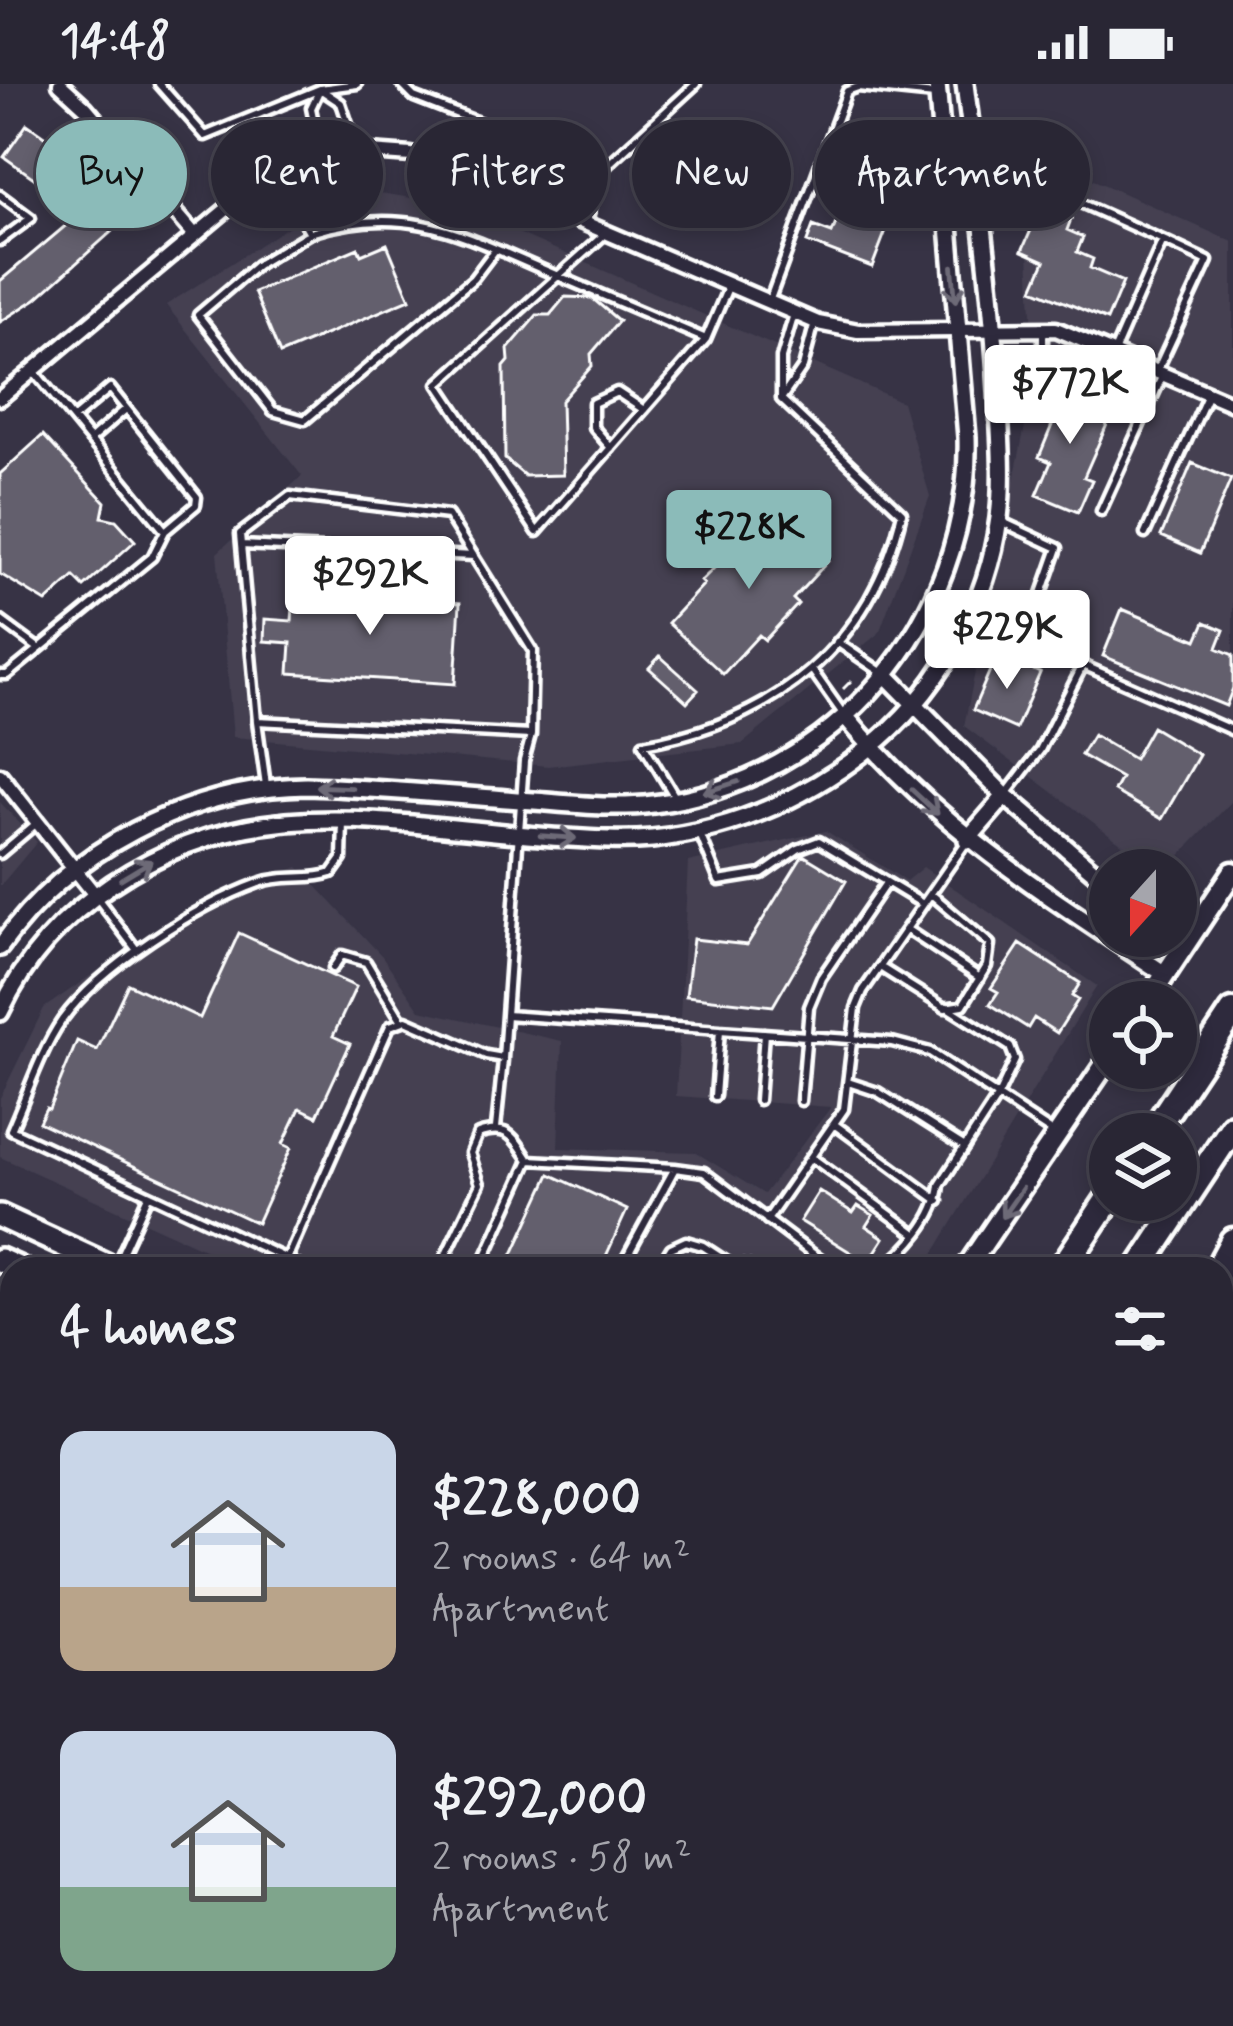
<!DOCTYPE html>
<html lang="en">
<head>
<meta charset="utf-8">
<style>
  :root { --surface:#292634; --page:#312e3c; --text:#f1f3f6; --muted:#a5a5ac; --line:#45434f; --accent:#8bbbb9 }
  body { margin:0; font-family:Mynerve,sans-serif; background:var(--page); color:var(--text); height:100vh; display:flex; flex-direction:column; font-size:45px; white-space:nowrap }
  * { box-sizing:border-box; margin:0 }
  p { font-size:39px; color:var(--muted) }
  .icon { flex:none; width:66px; height:66px; fill:none; stroke:currentColor; stroke-width:2; stroke-linecap:round; stroke-linejoin:round }
  .map { position:relative; flex:1; overflow:hidden }
  .side { position:absolute; left:0px; top:1173px; width:1233px; height:771px; display:flex; flex-direction:column; background:var(--surface); border-radius:36px 36px 0 0; box-shadow:0 6px 18px #0003,0 0 0 3px var(--line) }
  .side>* { flex:none }
  .top-card { position:absolute; left:36px; top:36px; width:1161px; height:108px; display:flex; gap:24px }
  .needle { width:78px; rotate:201deg }
  .buttons { position:absolute; left:1089px; top:765px; display:grid; gap:24px }
  .buttons a { display:grid; place-items:center; width:108px; height:108px; border-radius:50%; background:var(--surface); box-shadow:0 6px 18px #0003,0 0 0 3px var(--line); font-size:60px }
  .price { position:absolute; translate:-50% -102px; padding:0 27px; border-radius:12px; background:#fff; color:#222; font-size:39px; line-height:78px; filter:drop-shadow(0 3px 6px #0008) }
  .price::after { content:''; position:absolute; left:50%; top:72px; width:36px; height:27px; margin-left:-18px; background:inherit; clip-path:polygon(0 0,100% 0,50% 100%) }
  .price.current { background:var(--accent); color:#111 }
  ul { padding:0; list-style:none }
  li { display:flex; align-items:center; gap:36px; height:300px; padding:0 60px }
  li span { display:grid; place-items:center; flex:none; width:336px; height:240px; border-radius:24px; color:#555 }
  li>.icon { margin-inline-start:auto }
  span .icon { width:144px; height:144px; fill:#fffc; stroke-width:1 }
  li b { font-size:51px }
  h2 { display:flex; justify-content:space-between; align-items:center; height:144px; padding:0 60px; font-size:51px }
  .pill { padding:0 42px; border-radius:54px; background:var(--surface); box-shadow:0 6px 18px #0003,0 0 0 3px var(--line); font-size:42px; line-height:108px }
  .pill.current { background:var(--accent); color:#111 }
  .status { display:flex; justify-content:space-between; align-items:center; height:84px; padding:0 60px; background:var(--surface); direction:ltr }
  .status svg { height:33px; fill:currentColor }
  .map>svg:first-child { display:block }
  .built { fill:#444051 }
  .building { fill:#635f6d; stroke:#fff; stroke-width:3 }
  .lines { fill:none; stroke-linecap:round; stroke-linejoin:round }
  .service-casing { stroke:#fff; stroke-width:15 }
  .minor-casing { stroke:#fff; stroke-width:21 }
  .tertiary-casing { stroke:#fff; stroke-width:24 }
  .secondary-casing { stroke:#fff; stroke-width:27 }
  .trunk-casing { stroke:#fff; stroke-width:30 }
  .motorway-casing { stroke:#fff; stroke-width:33 }
  .path { stroke:#fff; stroke-width:3; stroke-dasharray:12 9; stroke-linecap:butt }
  .service { stroke:#2f2a3d; stroke-width:6 }
  .minor { stroke:#2f2a3d; stroke-width:12 }
  .tertiary { stroke:#2f2a3d; stroke-width:15 }
  .secondary { stroke:#2f2a3d; stroke-width:18 }
  .trunk { stroke:#2f2a3d; stroke-width:21 }
  .motorway { stroke:#2f2a3d; stroke-width:24 }
  .oneway { stroke:#6d6a77 }
</style>
</head>
<body>
<div class="status"><b>14:48</b><svg viewBox="0 0 49 12"><path d="M0 12V9h3v3zM5 12V6h3v6zM10 12V3h3v9zM15 12V0h3v12zM26 1h20v11H26zM47 4h2v5h-2z"/></svg></div>
<div class="map">
<svg width="1233" height="1942" viewBox="0 0 1233 1942">
  <rect width="100%" height="100%" fill="#373345"/>
  <filter id="ink" filterUnits="userSpaceOnUse"><feTurbulence type="fractalNoise" baseFrequency=".00833" numOctaves="2"/><feDisplacementMap in="SourceGraphic" scale="24" xChannelSelector="R" yChannelSelector="G"/><feConvolveMatrix kernelMatrix="1 2 1 2 8 2 1 2 1" color-interpolation-filters="sRGB"/></filter>
  <g filter="url(#ink)">
    <!-- built -->
    <path class="built" d="M1024,65l209,93v558l-67,70h-9l-193,-144 71,-349z
      M349,104l106,17 447,197 28,94 -51,137 -137,111 -194,22 -315,-29 -16,-184 85,-77 -136,-171z
      M0,718l37,40 -37,44z
      M826,747l80,50 17,-14 174,119 -173,283h-676l-248,-112v-59l44,-90 141,-98 113,-43 84,89 38,54 142,31 -4,107 137,4 69,42 67,-87 -155,-11 12,-234z
      M0,1206l12,6v157l-12,-6z
      M1233,1251v348l-12,-5v-325z
      M0,1398l12,6v528h413l-7,10h-418z
      M1221,1760l12,5v177h-455l7,-10h436z"/>
    <!-- building -->
    <path class="building" d="M27,40l67,47 -4,6 38,40 -92,82 -36,23v-41l82,-69 -78,-55z
      M854,93l46,17 -28,73 -65,-25 6,-16 19,7z
      M1030,112l43,18 -6,16 16,7 -6,15 16,7 -3,9 33,14 -16,38 -74,-31 12,-28 -23,-10 12,-28 -13,-5z
      M387,160l23,55 -130,55 -26,-62 104,-44 3,7z
      M565,213l27,1 27,23 -28,33 1,12 -31,35 2,74 -38,1 -20,-17 -1,-92 5,-6 -1,-12 29,-34h13z
      M1052,303l60,26 -28,64 8,3 -14,32 -41,-17 14,-33 -12,-5 13,-32 -14,-6z
      M43,351l62,67 -3,15 14,3 19,21 -51,46 -10,-10 -28,25 -46,-28v-100z
      M1192,379l39,16 -31,74 -39,-17z
      M773,426l55,51 -35,38 5,5 -33,36 -6,-5 -36,39 -55,-51 36,-39 -3,-3z
      M294,508l166,11 -5,81 -166,-11 2,-30 -27,-2 1,-22 27,2z
      M1122,525l75,31 8,-18 19,8 -7,18 16,7v33l-7,18 -123,-50z
      M997,570l43,19 -24,56 -43,-19z
      M660,572l38,34 -11,12 -38,-34z
      M1152,643l47,28 -37,64 -48,-28 7,-13 -40,-23 12,-20 41,24z
      M803,771l43,26 -73,125 -87,-10 7,-57 54,6z
      M239,849l117,54 -23,49 17,8 -33,72 -17,-8 -17,36 8,4 -34,75 -218,-101 7,-14 3,1 28,-68 20,9 31,-66 72,34z
      M1020,860l60,39 -8,13 6,4 -21,33 -23,-15 -6,10 -38,-24 8,-12 -7,-4z
      M550,1090l77,36 -26,57 -19,-9 -5,11h-71z
      M819,1107l34,22 5,-7 15,9 -7,11 18,12 -16,25 -68,-42z"/>
    <g class="lines">
      <defs>
        <path id="service" d="M159,0l46,52 115,-47 37,-5
          M401,0l13,13 188,73 94,-86
          M321,72l-10,-48 9,-19 21,14 15,45
          M279,95l31,54c101,-32 157,5 248,43l48,-43
          M1033,98l130,58
          M0,111l31,23 -31,23
          M586,140l16,-54
          M310,149l-53,32 -59,50 75,96 32,9 168,-141 22,-29
          M770,215l77,-208 11,-4 77,8
          M1043,246v18l9,11 98,46
          M706,255l-169,193 -99,-148 120,-108 148,63 23,-54
          M1114,268l49,-112 45,21 -51,110
          M783,312l20,-29 12,-45
          M73,335l92,112
          M90,356l36,-31
          M611,364l-18,-21v-24l24,-11 27,18
          M1101,427l61,-134
          M998,436l60,28 -31,88 56,29 150,66
          M1145,450l63,-140
          M241,461l233,11
          M0,536l38,28
          M837,558l47,32
          M812,586l29,41
          M0,591h7l145,-118 13,-26 31,-26 1,-8 -87,-109 -37,31 -40,-49
          M257,637l9,64
          M531,651l-274,-14 -17,-187 50,-38 158,19 85,136 -2,84 -7,26 -18,254 386,27 38,10 125,82
          M1007,709l33,-43 43,-85
          M675,713l-32,-53c131,-22 228,-98 259,-231l-121,-114v-41l13,-44
          M343,736l-1,39 -10,14c-22,8 -49,1 -73,10 -61,22 -159,84 -197,137 -22,32 -35,75 -51,110l276,129 103,-233 16,-6 80,35 17,3 3,-43
          M700,750l19,47 43,-7 36,-25 21,-8 104,63
          M0,770l38,-32
          M98,815l38,50
          M906,845l74,49
          M880,883l65,41 18,-3 24,-39 3,-22 -59,-50
          M333,884l9,-13 24,7 36,59
          M848,998l30,10 87,55
          M715,1012l5,-66
          M759,1016l5,-67
          M801,1017l8,-94 12,-29 65,-95
          M834,1040l105,77
          M496,1044l7,-68
          M811,1073l105,77
          M529,1076l146,8
          M767,1136l77,-111 12,-101 7,-17 102,-147
          M287,1175l18,10
          M116,1182l32,-70
          M439,1185l41,-85 -10,-31 8,-19c30,-10 35,2 51,26l-49,109
          M620,1185l55,-101 29,4 129,97
          M658,1185l13,-21 15,-7 17,5 35,23
          M739,1185l2,-4 28,4
          M882,1185c25,-19 55,-51 58,-84l58,-89 17,-36 -5,-13 -63,-40
          M0,1228l12,7
          M0,1342l12,5
          M1221,1351l12,7
          M0,1417l12,6
          M1221,1451l12,-25
          M0,1747l12,8
          M1221,1821l9,-22
          M1221,1898l12,-31
          M366,1932l16,10
          M811,1932l32,10
          M1077,1932l25,10
          M50,1942l6,-10
          M236,1942l6,-10
          M395,1942l5,-10
          M996,1942l5,-10
          M1204,1942l4,-10"/>
        <path id="minor" d="M60,0l26,24 108,126
          M0,314l234,-195 65,-38 58,-14 54,4 36,9 371,159 40,8 198,-2 177,75
          M0,691l96,121"/>
        <path id="tertiary" d="M887,592l118,120 105,89
          M845,632c95,114 199,177 320,258
          M967,756l38,-44
          M0,863c69,-97 188,-159 306,-161 76,2 152,10 228,15 39,3 80,8 119,3 181,-22 319,-185 314,-367l-30,-353
          M0,928c26,-55 62,-94 112,-128 144,-97 279,-58 440,-47 33,2 67,5 100,2 85,-9 165,-45 229,-101 63,-55 107,-137 118,-220 5,-42 1,-85 -1,-127 -6,-103 -20,-205 -33,-307"/>
        <path id="secondary" d="M1147,918l86,-130
          M966,1185l144,-212
          M1221,1202l12,-19
          M466,1942l6,-10
          M729,1942l7,-10"/>
        <path id="trunk" d="M0,1132l115,53
          M0,1176l20,9
          M1221,1652l12,5
          M1221,1700l12,5"/>
        <path id="motorway" d="M1152,1050l81,-122
          M1062,1185l48,-72
          M1139,1185l94,-142
          M1218,1185l15,-28
          M523,1942l8,-10
          M561,1942l7,-10
          M638,1942l7,-10"/>
      </defs>
      <!-- service casing -->
      <use href="#service" class="service-casing"/>
      <!-- minor casing -->
      <use href="#minor" class="minor-casing"/>
      <!-- tertiary casing -->
      <use href="#tertiary" class="tertiary-casing"/>
      <!-- secondary casing -->
      <use href="#secondary" class="secondary-casing"/>
      <!-- trunk casing -->
      <use href="#trunk" class="trunk-casing"/>
      <!-- motorway casing -->
      <use href="#motorway" class="motorway-casing"/>
      <!-- path -->
      <path class="path" d="M843,605l12,-12"/>
      <!-- service -->
      <use href="#service" class="service"/>
      <!-- minor -->
      <use href="#minor" class="minor"/>
      <!-- tertiary -->
      <use href="#tertiary" class="tertiary"/>
      <!-- secondary -->
      <use href="#secondary" class="secondary"/>
      <!-- trunk -->
      <use href="#trunk" class="trunk"/>
      <!-- motorway -->
      <use href="#motorway" class="motorway"/>
    </g>
    <!-- one-way arrows -->
    <defs><path id="oneway-shaft" d="M-6 0H5M1.5-3L5.5 0L1.5 3" fill="none" stroke-width="1.6" stroke-linecap="round" stroke-linejoin="round" transform="scale(3)"/></defs>
    <g class="oneway">
      <use href="#oneway-shaft" transform="translate(954 200) rotate(85)"/>
      <use href="#oneway-shaft" transform="translate(334 703) rotate(-178)"/>
      <use href="#oneway-shaft" transform="translate(721 703) rotate(162)"/>
      <use href="#oneway-shaft" transform="translate(925 718) rotate(43)"/>
      <use href="#oneway-shaft" transform="translate(558 753) rotate(4)"/>
      <use href="#oneway-shaft" transform="translate(136 786) rotate(-31)"/>
      <use href="#oneway-shaft" transform="translate(1012 1119) rotate(125)"/>
    </g>
  </g>
</svg>
<div class="buttons">
<a><svg class="needle" viewBox="-14 -14 28 28"><path d="M0-13l5 13h-10z" fill="#e53935"/><path d="M0 13l5-13h-10z" fill="#a5a5ac"/></svg></a>
<a><svg class="icon" aria-label="locate" viewBox="0 0 24 24"><circle cx="12" cy="12" r="6"/><path d="M12 2v4M12 18v4M2 12h4M18 12h4"/></svg></a>
<a><svg class="icon" aria-label="layers" viewBox="0 0 24 24"><path d="M12 4l9 5-9 5-9-5zM3 14l9 5 9-5"/></svg></a>
</div>
<b class="price" style="left:1070px;top:363px">$772K</b>
<b class="price current" style="left:749px;top:508px">$228K</b>
<b class="price" style="left:370px;top:554px">$292K</b>
<b class="price" style="left:1007px;top:608px">$229K</b>
<div class="top-card">
<a class="pill current">Buy</a>
<a class="pill">Rent</a>
<a class="pill">Filters</a>
<a class="pill">New</a>
<a class="pill">Apartment</a>
</div>
<section class="side">
<h2>4 homes<svg class="icon" aria-label="filters" viewBox="0 0 24 24"><path d="M4 7h16M4 17h16"/><circle cx="9" cy="7" r="2"/><circle cx="15" cy="17" r="2"/></svg></h2>
<ul>
<li><span style="background:linear-gradient(#c9d6e8 65%,#b9a48a 0)"><svg class="icon" aria-label="home" viewBox="0 0 24 24"><path d="M3 11l9-7 9 7M6 9v11h12V9"/></svg></span><div><b>$228,000</b><p>2 rooms · 64 m²</p><p>Apartment</p></div></li>
<li><span style="background:linear-gradient(#c9d6e8 65%,#7fa58c 0)"><svg class="icon" aria-label="home" viewBox="0 0 24 24"><path d="M3 11l9-7 9 7M6 9v11h12V9"/></svg></span><div><b>$292,000</b><p>2 rooms · 58 m²</p><p>Apartment</p></div></li>
</ul>
</section>
</div>
</body>
</html>
